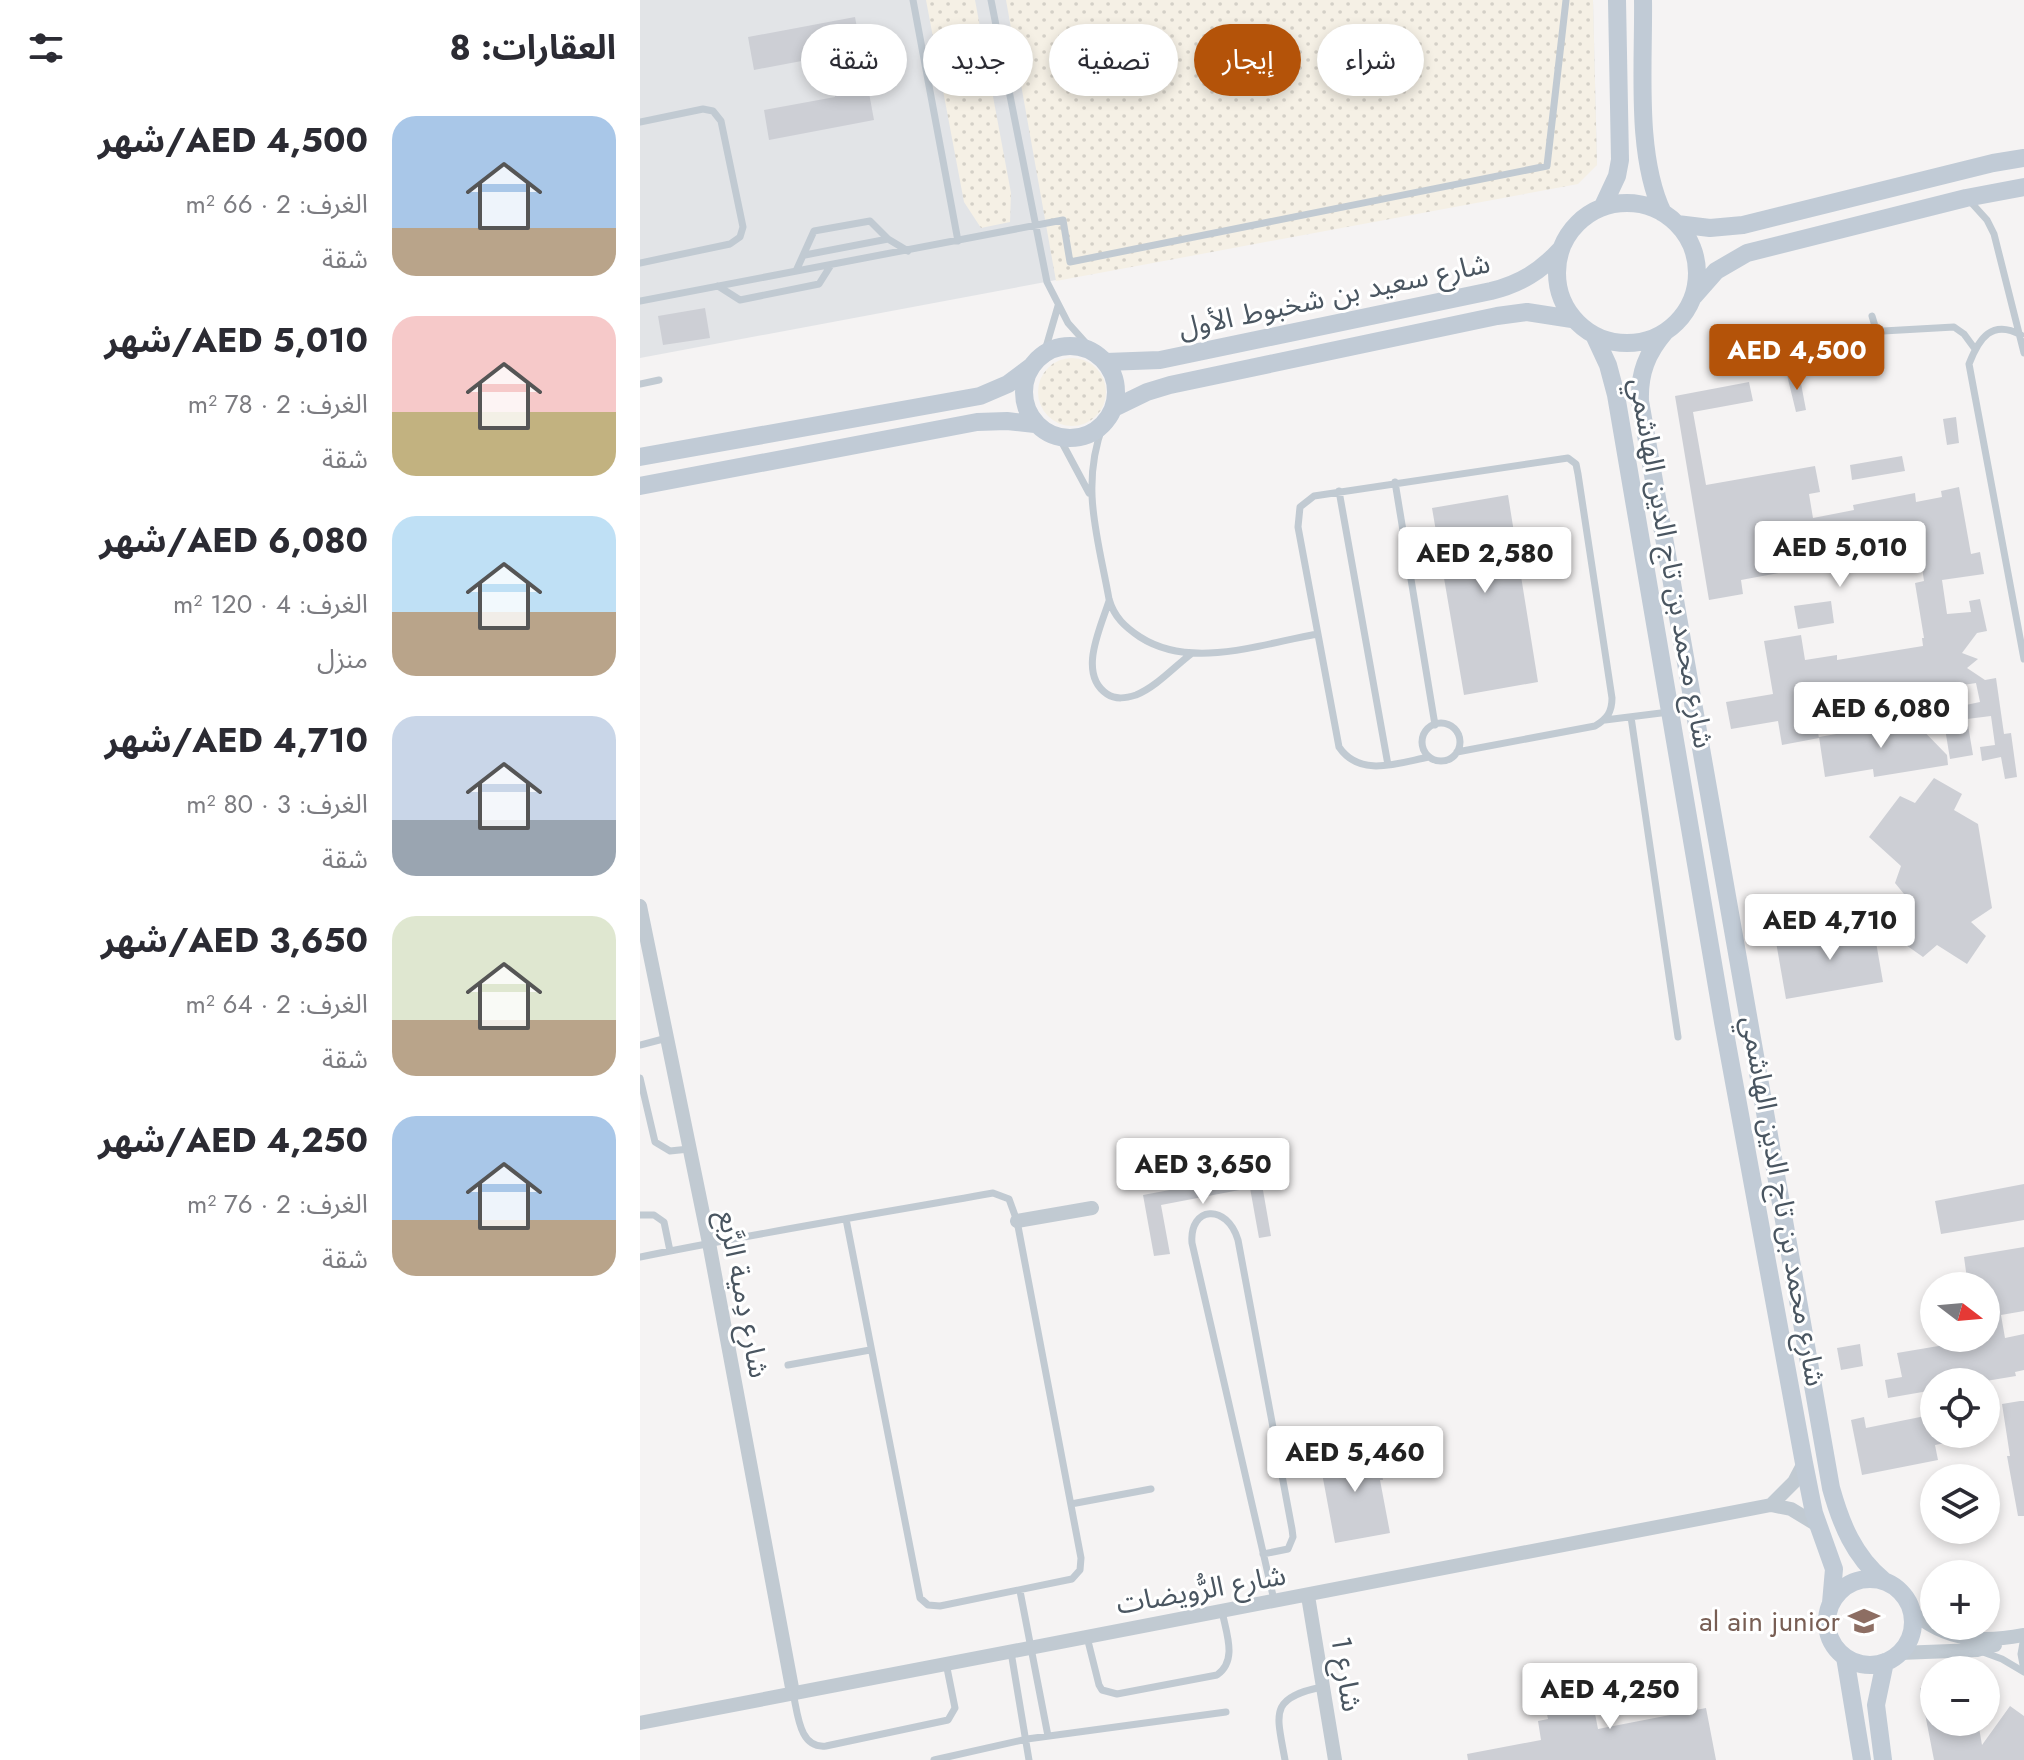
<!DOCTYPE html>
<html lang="ar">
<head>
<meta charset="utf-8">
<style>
  :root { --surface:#fff; --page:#f7f7f7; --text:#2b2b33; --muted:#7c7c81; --accent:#b45309 }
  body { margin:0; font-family:Jost,"Noto Sans Arabic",sans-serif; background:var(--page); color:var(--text); direction:rtl; height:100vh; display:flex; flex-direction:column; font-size:30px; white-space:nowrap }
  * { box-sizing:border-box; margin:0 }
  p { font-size:26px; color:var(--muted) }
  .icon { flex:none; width:44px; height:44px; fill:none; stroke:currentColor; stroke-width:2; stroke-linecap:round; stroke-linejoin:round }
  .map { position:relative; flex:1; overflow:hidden; direction:ltr }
  .details { display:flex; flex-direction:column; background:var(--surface); width:640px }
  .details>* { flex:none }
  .banner { position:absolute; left:24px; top:24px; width:760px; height:72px; direction:rtl; display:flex; gap:16px }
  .needle { width:52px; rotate:106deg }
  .tools { position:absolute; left:1280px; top:1272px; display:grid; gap:16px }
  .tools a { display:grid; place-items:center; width:80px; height:80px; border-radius:50%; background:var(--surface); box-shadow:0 4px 12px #0003; font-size:40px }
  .price { position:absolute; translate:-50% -68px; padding:0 18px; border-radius:8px; background:#fff; color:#222; font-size:26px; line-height:52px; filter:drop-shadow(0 2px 4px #0008) }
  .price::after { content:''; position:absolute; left:50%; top:48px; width:24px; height:18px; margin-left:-12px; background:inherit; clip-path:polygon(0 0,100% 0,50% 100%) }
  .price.current { background:var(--accent); color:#fff }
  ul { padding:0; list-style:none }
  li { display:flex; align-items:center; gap:24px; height:200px; padding:0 24px }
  li span { display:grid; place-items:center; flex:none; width:224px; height:160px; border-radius:24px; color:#555 }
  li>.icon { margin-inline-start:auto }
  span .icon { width:96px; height:96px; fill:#fffc; stroke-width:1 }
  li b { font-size:34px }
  h2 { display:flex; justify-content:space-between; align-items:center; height:96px; padding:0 24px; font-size:34px }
  .tag { padding:0 28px; border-radius:36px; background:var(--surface); box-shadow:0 4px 12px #0003; font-size:28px; line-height:72px }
  .tag.current { background:var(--accent); color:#fff }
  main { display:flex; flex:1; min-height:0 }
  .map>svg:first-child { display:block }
  .airport { fill:#e2e4e7 }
  .sand { fill:url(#sand-dots) }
  .building { fill:#cdcfd5 }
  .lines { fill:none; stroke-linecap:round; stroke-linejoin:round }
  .lane { stroke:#c1cad2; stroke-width:7 }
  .street { stroke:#c1cad2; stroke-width:14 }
  .secondary { stroke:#c1cbd6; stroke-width:18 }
  .labels { text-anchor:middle; stroke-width:6; stroke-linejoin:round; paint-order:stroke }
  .street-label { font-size:28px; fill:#4a5661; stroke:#fff }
  .education-label { font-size:28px; fill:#785e54; stroke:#fff; text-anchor:end }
</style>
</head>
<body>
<main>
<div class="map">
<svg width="1384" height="1760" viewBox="0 0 1384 1760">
  <defs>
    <pattern id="sand-dots" width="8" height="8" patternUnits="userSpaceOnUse" patternTransform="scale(2)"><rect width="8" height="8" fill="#f5f0e5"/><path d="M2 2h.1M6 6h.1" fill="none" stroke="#d4d0c7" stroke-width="1.8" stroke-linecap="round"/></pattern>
  </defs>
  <rect width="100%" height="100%" fill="#f5f3f3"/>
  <!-- airport -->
  <path class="airport" d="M0,0h953l4,165 -364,82 -593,111z"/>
  <!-- sand -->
  <path class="sand" d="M286,0h49l36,193 -1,29 -29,6 -17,-26z
    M366,0h587l4,165 -19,19 -522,97z
    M398 392a34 34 0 1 1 68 0a34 34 0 1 1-68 0Z"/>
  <!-- building -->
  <path class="building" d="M215,17l19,103 -105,20 -5,-30 71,-13 -7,-41 -74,14 -6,-33z
    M65,308l5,30 -47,7 -5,-29z
    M1159,373l7,37 -10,2 -9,-37z
    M1109,382l4,19 -60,11 13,73 109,-19 5,26 -11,2 4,24 41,-8 -1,-5 62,-12 1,9 26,-5 -1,-6 18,-4 12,67 9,-2 4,22 -42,6 5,34 24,-2 -2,-11 11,-2 7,32 -10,2 -15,20 16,6 -11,9 18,12 11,-2 8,56 7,-1 6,44 -12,2 -4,-22 -19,4 -2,-14 15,-2 -4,-29 -24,3 6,36 -23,4 -8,-49 38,-8 -4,-19 -134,21v3l-28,4 5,27 -37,7 -4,-24 -47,8 -5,-27 47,-8 -9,-53 37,-6 4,25 32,-5v5l86,-14 -1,-8h2l-9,-55 9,-2 -5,-34 -178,33 2,14 -34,6 -34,-204z
    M1316,417l3,26 -12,2 -4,-26z
    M1262,456l3,15 -53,9 -2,-15z
    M868,495l30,187 -74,13 -32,-187z
    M1191,601l3,22 -36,6 -4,-23z
    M1269,716l38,39 1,10 -74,12 -1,-8 -48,8 -6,-40 46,-8v-4z
    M1294,778l28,16 -8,16 24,14 14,84 -21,14 15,14 -19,28 -30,-19 -14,12 -37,-26 18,-37 -9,-11 6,-17 -32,-29 31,-41 15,7z
    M1233,925l10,57 -97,17 -10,-57z
    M620,1173l11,63 -12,2 -9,-50 -89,17 9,49 -16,2 -11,-61z
    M1384,1184v36l-83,14 -6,-33z
    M1384,1247v64l-23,4 4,23 19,-4v36l-9,2 1,4 -36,6h-46v8l-46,8 -3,-18 17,-3 -5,-24 89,-15v-52h-18l-4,-29z
    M1220,1344l3,22 -22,4 -4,-22z
    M1380,1401h4v115h-6l-11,-60h3l-8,-52z
    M1290,1415l4,19h26l1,6 -26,5 3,15 -76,15 -11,-55 13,-3 2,11z
    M737,1446l6,34h-3l10,53 -55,10 -16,-86z
    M1021,1672l2,13 -71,13 6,31 108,-21 10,52h-248l-1,-6 74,-14 -3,-19 10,-2 -5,-24z
    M1294,1685v37h44l4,23 28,-39 14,10v44h-90l-14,-72z"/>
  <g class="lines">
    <!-- lane -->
    <path class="lane" d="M273,0l45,241
      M351,0l56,282 21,41 26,29
      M0,122l63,-13 10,2 8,10 22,106 -3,10 -10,7 -90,19
      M1328,199l19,21 7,14 30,119
      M165,255l83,-16
      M156,271l18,-40 56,-10 18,18 20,12
      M78,286l22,14 79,-16 12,-19
      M0,301l423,-81 7,42 477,-96 19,-166
      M1232,316l3,10 8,5 71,-4 10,7 11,15
      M1381,335c-29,-16 -42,3 -52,29l55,295
      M404,354l14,-48
      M0,384l19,-4
      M463,425c-23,62 -5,112 6,174 5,18 16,28 31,38 51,33 121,7 177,-3
      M419,437l30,56
      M755,482l40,243
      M699,491l49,274
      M469,601c-8,26 -32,73 -2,93 9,6 19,4 29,1 20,-8 38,-28 55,-41
      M991,717l47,320
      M965,720l64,-8
      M782 742a19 19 0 1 1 38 0a19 19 0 1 1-38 0Z
      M789,757c-31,6 -69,21 -90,-10l-41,-220 2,-20 14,-11 254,-38 8,6 2,10 34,224c0,14 -5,21 -17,28l-138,26
      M0,1045l27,-7
      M0,1078l15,64 15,9 19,-2
      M0,1215h14l10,7 6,29
      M0,1257c117,-24 235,-43 353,-64l16,6 8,22 64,337 -1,12 -8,9 -132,27 -12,-1 -8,-7 -74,-379
      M148,1365l82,-15
      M431,1504l80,-15
      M623,1554l25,-5 5,-12 -1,-8 -54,-289c-11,-37 -49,-34 -46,3l82,357
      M380,1591l28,145
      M447,1637l12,48 3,5 15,4 100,-19c21,-15 9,-42 5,-64
      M1384,1637l-3,17 3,16
      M371,1652l18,108
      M1343,1652l19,7 22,13
      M153,1693c5,21 6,56 33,53l122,-26 7,-12 -9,-45
      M294,1760l93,-21 199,-27
      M645,1760c-8,-46 -17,-62 37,-73"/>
    <!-- street -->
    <path class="street" d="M0,906l69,337 84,450
      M377,1221l75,-13
      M1131,1505l23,-23 10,-19
      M668,1596l27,164
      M1272,1612c34,29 69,31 112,23
      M1259,1653l78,-3 18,-5
      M0,1723l1131,-218 20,4 28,17"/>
    <!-- secondary -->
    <path class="secondary" d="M1003,0c1,65 -8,155 20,213
      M917 273a70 70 0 1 1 140 0a70 70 0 1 1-140 0Z
      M963,206l14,-30 3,-16 -3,-160
      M1037,224l33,4 33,-3 250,-62 31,-5
      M1054,296l22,-25 31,-18 219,-55 58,-11
      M1025,332c-18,21 -26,41 -25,69l191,1087c10,36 23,68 52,92
      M955,337l13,28 8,30 107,627 81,441 10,50 20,56 -3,34
      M384 392a46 46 0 1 1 92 0a46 46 0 1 1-92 0Z
      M466,362l54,-2 331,-69c29,-7 50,-20 70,-42
      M474,408l33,-16 23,-7 327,-69 30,-4 45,7
      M0,457l340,-61 28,-12 24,-18
      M0,486l337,-64 30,-1 28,3
      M1187 1622a43 43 0 1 1 86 0a43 43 0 1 1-86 0Z
      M1205,1657l17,103
      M1243,1760l-7,-55 9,-43"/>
  </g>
  <!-- icons -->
  <defs>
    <symbol id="school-bare" viewBox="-9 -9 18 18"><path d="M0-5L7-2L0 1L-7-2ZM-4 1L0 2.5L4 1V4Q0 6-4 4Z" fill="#8d6e63" stroke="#fff" stroke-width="2.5" paint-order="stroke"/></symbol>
  </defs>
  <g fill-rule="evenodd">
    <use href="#school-bare" x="1202" y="1599" width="44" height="44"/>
  </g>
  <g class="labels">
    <!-- street labels -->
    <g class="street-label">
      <text transform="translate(694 295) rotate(-12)" y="10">شارع سعيد بن شخبوط الأول</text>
      <text transform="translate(1032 563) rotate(80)" y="10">شارع محمد بن تاج الدين الهاشمي</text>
      <text transform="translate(1144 1201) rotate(80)" y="10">شارع محمد بن تاج الدين الهاشمي</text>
      <text transform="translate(104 1294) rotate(79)" y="10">شارع دِمية الرَّبع</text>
      <text transform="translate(561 1589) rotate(-10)" y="10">شارع الرُّويضات</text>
      <text transform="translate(707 1674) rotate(81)" y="10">شارع 1</text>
    </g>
    <!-- education labels -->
    <g class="education-label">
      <text x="1200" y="1631">al ain junior</text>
    </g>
  </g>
</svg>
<div class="tools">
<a><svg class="needle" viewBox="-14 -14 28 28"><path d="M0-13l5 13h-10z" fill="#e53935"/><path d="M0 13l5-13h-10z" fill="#7c7c81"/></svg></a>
<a><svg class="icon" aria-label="locate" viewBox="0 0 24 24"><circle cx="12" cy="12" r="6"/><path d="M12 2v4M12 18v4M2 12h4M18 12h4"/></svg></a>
<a><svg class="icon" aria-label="layers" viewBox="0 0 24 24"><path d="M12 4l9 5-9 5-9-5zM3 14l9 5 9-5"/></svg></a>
<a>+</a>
<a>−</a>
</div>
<b class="price current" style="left:1157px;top:392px">AED 4,500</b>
<b class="price" style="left:1200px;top:589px">AED 5,010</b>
<b class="price" style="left:845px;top:595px">AED 2,580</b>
<b class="price" style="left:1241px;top:750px">AED 6,080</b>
<b class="price" style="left:1190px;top:962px">AED 4,710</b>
<b class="price" style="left:563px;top:1206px">AED 3,650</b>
<b class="price" style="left:715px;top:1494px">AED 5,460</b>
<b class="price" style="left:970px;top:1731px">AED 4,250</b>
<div class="banner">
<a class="tag">شراء</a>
<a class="tag current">إيجار</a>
<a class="tag">تصفية</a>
<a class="tag">جديد</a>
<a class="tag">شقة</a>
</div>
</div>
<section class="details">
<h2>العقارات: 8<svg class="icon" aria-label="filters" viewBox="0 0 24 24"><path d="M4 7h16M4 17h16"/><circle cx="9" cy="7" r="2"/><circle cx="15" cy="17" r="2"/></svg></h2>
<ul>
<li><span style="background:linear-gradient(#a9c7e8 70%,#b9a48a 0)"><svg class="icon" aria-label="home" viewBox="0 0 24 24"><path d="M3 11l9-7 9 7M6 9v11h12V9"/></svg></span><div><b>AED 4,500/شهر</b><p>الغرف: 2 · 66 m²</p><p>شقة</p></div></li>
<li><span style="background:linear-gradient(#f6c9c9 60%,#c2b280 0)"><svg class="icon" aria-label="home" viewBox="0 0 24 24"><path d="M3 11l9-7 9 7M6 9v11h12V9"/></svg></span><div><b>AED 5,010/شهر</b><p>الغرف: 2 · 78 m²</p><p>شقة</p></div></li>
<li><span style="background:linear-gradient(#bfe0f5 60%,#b9a48a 0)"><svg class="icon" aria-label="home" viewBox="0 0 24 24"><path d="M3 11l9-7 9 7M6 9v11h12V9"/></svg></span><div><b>AED 6,080/شهر</b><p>الغرف: 4 · 120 m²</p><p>منزل</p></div></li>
<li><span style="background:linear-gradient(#c9d6e8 65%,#9aa5b1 0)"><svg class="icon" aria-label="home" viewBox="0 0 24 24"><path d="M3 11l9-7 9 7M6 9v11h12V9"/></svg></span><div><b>AED 4,710/شهر</b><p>الغرف: 3 · 80 m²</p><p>شقة</p></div></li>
<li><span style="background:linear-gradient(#dfe7d0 65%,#b9a48a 0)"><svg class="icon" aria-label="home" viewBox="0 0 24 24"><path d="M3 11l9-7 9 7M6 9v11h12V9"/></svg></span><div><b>AED 3,650/شهر</b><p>الغرف: 2 · 64 m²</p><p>شقة</p></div></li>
<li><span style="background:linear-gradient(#a9c7e8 65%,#b9a48a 0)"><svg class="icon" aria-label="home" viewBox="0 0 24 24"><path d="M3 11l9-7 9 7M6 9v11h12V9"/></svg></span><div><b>AED 4,250/شهر</b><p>الغرف: 2 · 76 m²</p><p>شقة</p></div></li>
</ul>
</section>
</main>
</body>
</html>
